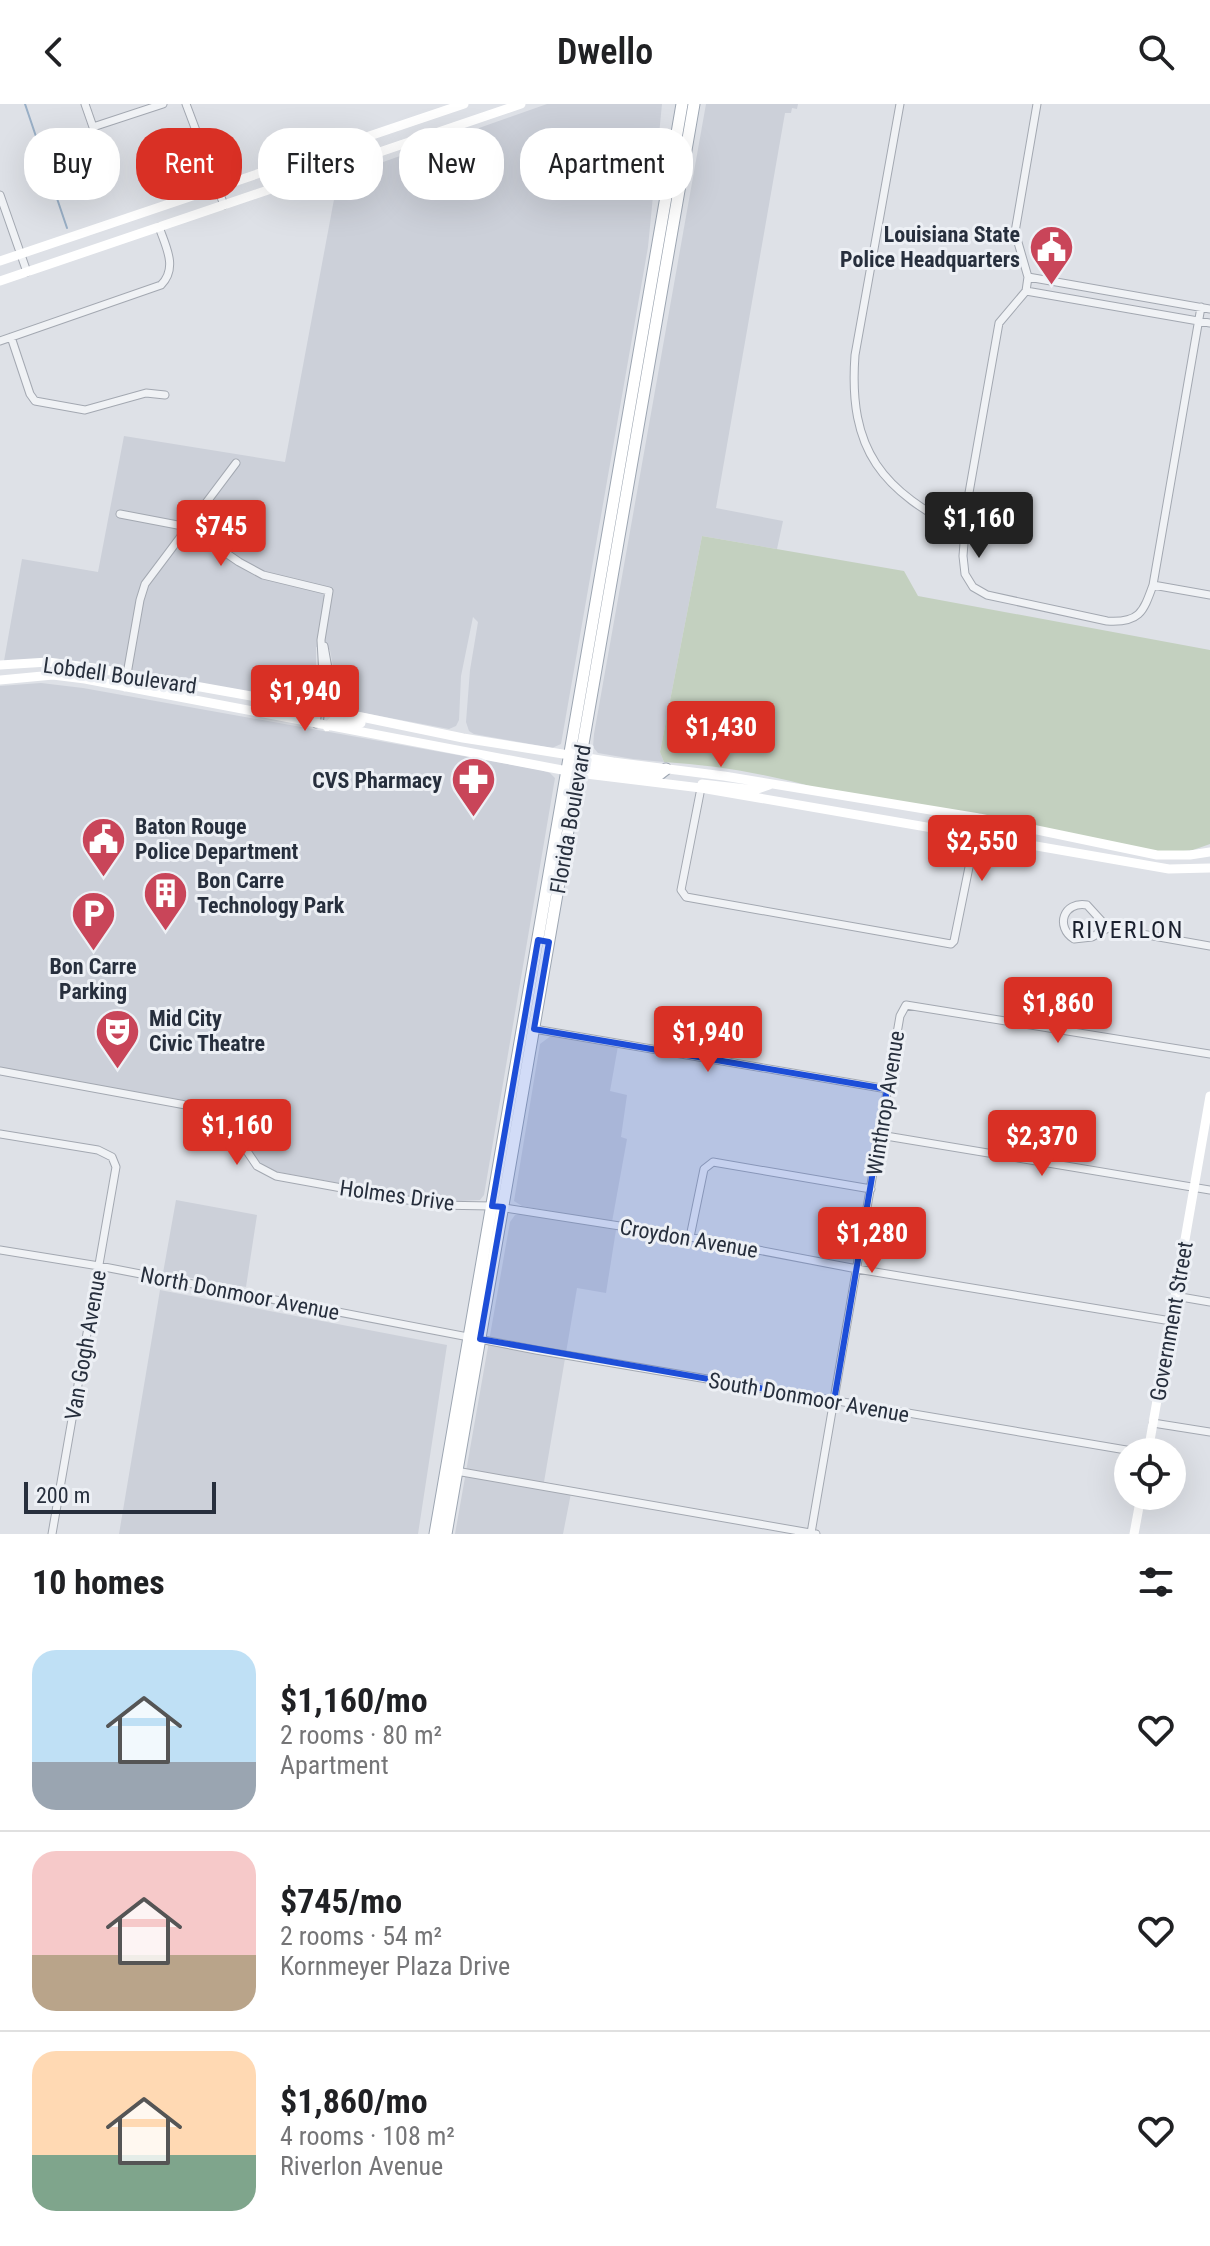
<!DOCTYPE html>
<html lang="en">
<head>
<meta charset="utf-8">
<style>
  :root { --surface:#fff; --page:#f2f2f2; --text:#202124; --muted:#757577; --line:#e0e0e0; --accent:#d93025 }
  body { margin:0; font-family:"Roboto Condensed",sans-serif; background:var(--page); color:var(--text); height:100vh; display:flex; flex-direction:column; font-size:30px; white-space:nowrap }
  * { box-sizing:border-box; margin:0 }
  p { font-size:26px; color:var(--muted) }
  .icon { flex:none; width:44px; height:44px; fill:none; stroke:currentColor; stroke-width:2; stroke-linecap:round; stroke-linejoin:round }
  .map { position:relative; height:1430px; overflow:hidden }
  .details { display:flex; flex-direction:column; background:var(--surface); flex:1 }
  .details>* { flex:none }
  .top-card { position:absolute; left:24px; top:24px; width:800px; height:72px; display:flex; gap:16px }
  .buttons { position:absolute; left:1114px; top:1334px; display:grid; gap:16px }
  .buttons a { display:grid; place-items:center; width:72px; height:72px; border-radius:50%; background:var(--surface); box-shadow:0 8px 32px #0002; font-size:40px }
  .scale { position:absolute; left:24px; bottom:20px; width:192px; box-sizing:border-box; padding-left:8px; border:4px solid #272f3d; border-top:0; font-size:22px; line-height:28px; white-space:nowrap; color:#272f3d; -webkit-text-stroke:6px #edf0f5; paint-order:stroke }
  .price { position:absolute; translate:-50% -68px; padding:0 18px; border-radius:8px; background:var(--accent); color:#fff; font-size:26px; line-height:52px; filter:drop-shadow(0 2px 4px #0008) }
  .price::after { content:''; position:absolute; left:50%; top:48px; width:24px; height:18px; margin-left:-12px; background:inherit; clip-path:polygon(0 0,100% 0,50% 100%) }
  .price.on { background:#222; color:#fff }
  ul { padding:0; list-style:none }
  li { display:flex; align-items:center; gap:24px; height:200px; padding:0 32px }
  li+li { border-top:2px solid var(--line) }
  li span { display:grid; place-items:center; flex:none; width:224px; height:160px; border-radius:24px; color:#555 }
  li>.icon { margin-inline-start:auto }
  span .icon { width:96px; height:96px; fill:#fffc; stroke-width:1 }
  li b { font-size:34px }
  h2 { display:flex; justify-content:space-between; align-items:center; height:96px; padding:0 32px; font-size:34px }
  .pill { padding:0 28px; border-radius:32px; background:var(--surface); box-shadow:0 8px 32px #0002; font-size:28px; line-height:72px }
  .pill.on { background:var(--accent); color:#fff }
  header { display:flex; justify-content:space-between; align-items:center; height:104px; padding:0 32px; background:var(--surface); font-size:36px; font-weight:600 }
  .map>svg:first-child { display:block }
  .built { fill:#ccd0d9 }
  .green { fill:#c3d0bf }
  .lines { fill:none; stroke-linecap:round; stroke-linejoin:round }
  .stream { stroke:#99afc6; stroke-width:2 }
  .street-casing { stroke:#a3a8b1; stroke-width:9 }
  .primary-casing { stroke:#9da6b2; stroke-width:13 }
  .street { stroke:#f0f2f5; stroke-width:7 }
  .secondary { stroke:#fff; stroke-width:9 }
  .primary { stroke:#fff; stroke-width:11 }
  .marked { fill:#1d4ed8; fill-opacity:0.2; stroke:#1d4ed8; stroke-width:6; stroke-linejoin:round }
  .labels { text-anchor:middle; stroke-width:6; stroke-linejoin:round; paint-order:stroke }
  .poi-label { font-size:22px; font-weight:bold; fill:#272f3d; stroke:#edf0f5; text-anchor:start }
  .street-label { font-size:22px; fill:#272f3d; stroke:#edf0f5 }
  .neighbourhood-label { font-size:24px; letter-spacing:2px; fill:#1a202e; stroke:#edf0f5 }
</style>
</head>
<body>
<header><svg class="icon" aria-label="back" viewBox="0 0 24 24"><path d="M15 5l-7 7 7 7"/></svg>Dwello<svg class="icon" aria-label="search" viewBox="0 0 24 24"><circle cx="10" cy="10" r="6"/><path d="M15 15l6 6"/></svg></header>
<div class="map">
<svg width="1210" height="1430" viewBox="0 0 1210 1430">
  <rect width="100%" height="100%" fill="#dee1e7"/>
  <!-- built -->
  <path class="built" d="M547,0h115l-14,143 -87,497 -9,4 -78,-14 -5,-3 -3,-9 4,-52 8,-48 -5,-5 -12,59 -2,44 -3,6 -7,3 -112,-21 -4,-8 2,-23 -5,-27 -14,-3v39l-2,13 -7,4 -231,-42 -28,-2 -44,2 18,-102 76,13 26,-136 161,26 53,-284z
    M706,0h92l-1,5 -5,-1 -1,5h-6l-69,395 67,13 -6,28 -75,-13 -42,216 4,10 -31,-3 -35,-6 -5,-6 1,-13z
    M41,579l42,5 458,82 9,3 5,5 -71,417 -4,5 -38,2 -164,-30 -17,-7 -48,-52 -213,-43v-384z
    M552,931l66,11 -8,45 17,4 -6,42 6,2 -15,83 -90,-16 -8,-5 26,-157z
    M176,1096l81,15 -11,72 -83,-14z
    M526,1109l90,17 -10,63 -29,-5 -33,194 28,6 -9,46h-108l55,-312 5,-7z
    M160,1186l287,55 -29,189h-299z"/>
  <!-- green -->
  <path class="green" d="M702,432l202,35 14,25 292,54v194l-17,6 -28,3 -348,-65c-50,-14 -101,-23 -153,-26l-4,-10z"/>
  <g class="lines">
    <!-- stream -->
    <path class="stream" d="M25,0l42,124"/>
    <defs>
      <path id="street" d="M85,0l8,23 70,-23
        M186,0l38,101
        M900,0l-45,251c-7,96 27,136 110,177
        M1037,0l-22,128 13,45 -2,14 -27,32 -32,181 -4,52 2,18 8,13 14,8 120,26c32,2 36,-8 46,-36l48,-278
        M0,91l27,77
        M1028,173l182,32
        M1026,187l184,32
        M11,233l19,57 5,7 50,9 61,-17 19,2
        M0,237l161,-56c17,-17 5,-38 -2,-58
        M120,410l68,13 51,35 24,13 66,16 -8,49 2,35 -7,49
        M1153,481l57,10
        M324,542l7,39 -4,42
        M127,570l13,-74 5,-16 91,-121
        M701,684l-20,102 5,7 265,47 3,-3 25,-123
        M1108,824l-21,-23c-24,-4 -32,22 -13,34l18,-2 16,-9 102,18
        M534,925l353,60
        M0,967l191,35 22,7 17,13 27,40 19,10 159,29 57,1 198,31 167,32 314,52
        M0,1030l98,16 14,7 4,10 -64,367
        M880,1031l330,55
        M690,1133l14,-68 9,-7 158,27
        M0,1146l99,16 437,84 602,102
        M1175,1192l35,6
        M1153,1319l57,9
        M456,1367l360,63
        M811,1429l89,-517 6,-11 304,49"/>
      <path id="primary" d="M573,660l84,12 9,-7
        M435,1430l247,-1430
        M446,1430l248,-1430"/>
    </defs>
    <!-- street casing -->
    <use href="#street" class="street-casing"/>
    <!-- primary casing -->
    <use href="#primary" class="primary-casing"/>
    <!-- street -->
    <use href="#street" class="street"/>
    <!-- secondary -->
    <path class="secondary" d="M0,157l464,-157
      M0,177l521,-177
      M0,561l48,-3 46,6 224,40 145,30 150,24 111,14 255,42 178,37h33l20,-3
      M0,576l53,-5 32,4 493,94 123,15 468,81 41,-1
      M125,583c14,-10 33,3 50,-2
      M327,623l7,-7 27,3
      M702,680l53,6 14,-5
      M1148,1348l62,-356
      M1134,1430l7,-38"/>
    <!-- primary -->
    <use href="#primary" class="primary"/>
  </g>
  <!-- marked area -->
  <path class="marked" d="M538,836l11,2 -15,87 353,60 -53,312 -354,-62 23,-132 -11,-1z"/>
  <!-- icons -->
  <defs>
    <symbol id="civic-pin" viewBox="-11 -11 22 30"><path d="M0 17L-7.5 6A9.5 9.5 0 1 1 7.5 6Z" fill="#c94559" stroke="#edf0f5"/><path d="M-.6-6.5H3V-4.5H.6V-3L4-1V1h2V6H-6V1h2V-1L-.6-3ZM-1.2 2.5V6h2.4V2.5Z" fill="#fff"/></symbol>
    <symbol id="pharmacy-pin" viewBox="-11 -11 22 30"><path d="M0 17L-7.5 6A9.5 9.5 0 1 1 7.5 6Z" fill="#c94559" stroke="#edf0f5"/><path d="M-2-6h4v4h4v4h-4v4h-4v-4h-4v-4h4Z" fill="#fff"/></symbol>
    <symbol id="building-pin" viewBox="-11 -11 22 30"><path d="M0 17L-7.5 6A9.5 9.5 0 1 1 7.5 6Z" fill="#c94559" stroke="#edf0f5"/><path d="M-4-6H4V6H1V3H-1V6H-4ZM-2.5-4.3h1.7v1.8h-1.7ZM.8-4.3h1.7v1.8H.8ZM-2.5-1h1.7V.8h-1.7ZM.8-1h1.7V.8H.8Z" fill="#fff"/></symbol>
    <symbol id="parking-pin" viewBox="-11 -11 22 30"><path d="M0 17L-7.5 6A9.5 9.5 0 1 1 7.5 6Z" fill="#c94559" stroke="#edf0f5"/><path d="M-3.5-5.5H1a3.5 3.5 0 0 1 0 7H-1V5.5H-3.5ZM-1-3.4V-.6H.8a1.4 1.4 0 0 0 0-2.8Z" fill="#fff"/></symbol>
    <symbol id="theatre-pin" viewBox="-11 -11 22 30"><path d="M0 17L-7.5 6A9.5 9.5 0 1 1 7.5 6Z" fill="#c94559" stroke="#edf0f5"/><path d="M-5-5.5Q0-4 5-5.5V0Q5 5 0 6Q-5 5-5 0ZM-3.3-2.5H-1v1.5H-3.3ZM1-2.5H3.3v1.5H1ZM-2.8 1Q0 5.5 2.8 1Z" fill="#fff"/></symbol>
  </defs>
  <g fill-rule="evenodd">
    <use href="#civic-pin" x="1026" y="118" width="51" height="69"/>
    <use href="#pharmacy-pin" x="448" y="650" width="51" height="69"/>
    <use href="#civic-pin" x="78" y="710" width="51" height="69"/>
    <use href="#building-pin" x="140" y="764" width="51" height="69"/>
    <use href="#parking-pin" x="68" y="784" width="51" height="69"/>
    <use href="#theatre-pin" x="92" y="902" width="51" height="69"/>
  </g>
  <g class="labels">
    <!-- poi labels -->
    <g class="poi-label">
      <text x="1020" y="138" text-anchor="end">Louisiana State<tspan x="1020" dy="25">Police Headquarters</tspan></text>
      <text x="442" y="684" text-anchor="end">CVS Pharmacy</text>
      <text x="135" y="730">Baton Rouge<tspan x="135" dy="25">Police Department</tspan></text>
      <text x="197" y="784">Bon Carre<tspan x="197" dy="25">Technology Park</tspan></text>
      <text x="93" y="870" text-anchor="middle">Bon Carre<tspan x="93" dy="25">Parking</tspan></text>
      <text x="149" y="922">Mid City<tspan x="149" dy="25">Civic Theatre</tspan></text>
    </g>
    <!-- street labels -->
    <g class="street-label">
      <text transform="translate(120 571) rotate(8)" y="8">Lobdell Boulevard</text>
      <text transform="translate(570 715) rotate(-80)" y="8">Florida Boulevard</text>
      <text transform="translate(885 999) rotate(-81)" y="8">Winthrop Avenue</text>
      <text transform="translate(397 1091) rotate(8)" y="8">Holmes Drive</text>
      <text transform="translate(689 1134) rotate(10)" y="8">Croydon Avenue</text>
      <text transform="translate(240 1189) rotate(11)" y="8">North Donmoor Avenue</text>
      <text transform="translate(1171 1217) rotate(-80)" y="8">Government Street</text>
      <text transform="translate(85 1241) rotate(-80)" y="8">Van Gogh Avenue</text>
      <text transform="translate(809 1293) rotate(10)" y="8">South Donmoor Avenue</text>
    </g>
    <!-- neighbourhood labels -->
    <g class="neighbourhood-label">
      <text x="1128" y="834">RIVERLON</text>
    </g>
  </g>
</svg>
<div class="buttons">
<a><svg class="icon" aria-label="locate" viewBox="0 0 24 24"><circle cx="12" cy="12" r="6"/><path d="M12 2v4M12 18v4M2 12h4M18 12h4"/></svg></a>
</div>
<div class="scale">200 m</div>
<b class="price on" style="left:979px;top:456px">$1,160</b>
<b class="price" style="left:221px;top:464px">$745</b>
<b class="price" style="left:305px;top:629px">$1,940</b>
<b class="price" style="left:721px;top:665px">$1,430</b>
<b class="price" style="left:982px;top:779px">$2,550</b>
<b class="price" style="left:1058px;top:941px">$1,860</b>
<b class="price" style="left:708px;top:970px">$1,940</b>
<b class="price" style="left:237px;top:1063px">$1,160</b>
<b class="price" style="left:1042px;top:1074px">$2,370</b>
<b class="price" style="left:872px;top:1171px">$1,280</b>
<div class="top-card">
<a class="pill">Buy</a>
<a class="pill on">Rent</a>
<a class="pill">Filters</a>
<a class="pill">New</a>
<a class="pill">Apartment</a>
</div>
</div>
<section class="details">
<h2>10 homes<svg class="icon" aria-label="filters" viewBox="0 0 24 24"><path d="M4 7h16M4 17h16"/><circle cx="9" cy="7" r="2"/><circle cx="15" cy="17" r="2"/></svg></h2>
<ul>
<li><span style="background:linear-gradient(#bfe0f5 70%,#9aa5b1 0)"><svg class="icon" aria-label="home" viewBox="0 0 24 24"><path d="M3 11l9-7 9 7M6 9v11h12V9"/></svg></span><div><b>$1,160/mo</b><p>2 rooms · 80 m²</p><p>Apartment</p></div><svg class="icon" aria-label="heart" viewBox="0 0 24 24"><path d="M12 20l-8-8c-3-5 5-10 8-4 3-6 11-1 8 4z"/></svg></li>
<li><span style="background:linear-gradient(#f6c9c9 65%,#b9a48a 0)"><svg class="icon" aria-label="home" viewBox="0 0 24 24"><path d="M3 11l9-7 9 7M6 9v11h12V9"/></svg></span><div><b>$745/mo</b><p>2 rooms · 54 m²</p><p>Kornmeyer Plaza Drive</p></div><svg class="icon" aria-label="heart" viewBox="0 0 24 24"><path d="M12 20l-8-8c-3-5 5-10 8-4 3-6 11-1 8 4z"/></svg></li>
<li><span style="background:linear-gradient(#ffd9b3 65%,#7fa58c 0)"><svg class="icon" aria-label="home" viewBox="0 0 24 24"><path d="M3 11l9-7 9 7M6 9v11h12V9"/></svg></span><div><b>$1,860/mo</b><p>4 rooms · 108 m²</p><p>Riverlon Avenue</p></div><svg class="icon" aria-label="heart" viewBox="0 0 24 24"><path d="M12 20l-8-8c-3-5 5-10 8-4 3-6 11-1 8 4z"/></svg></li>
</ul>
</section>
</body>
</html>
